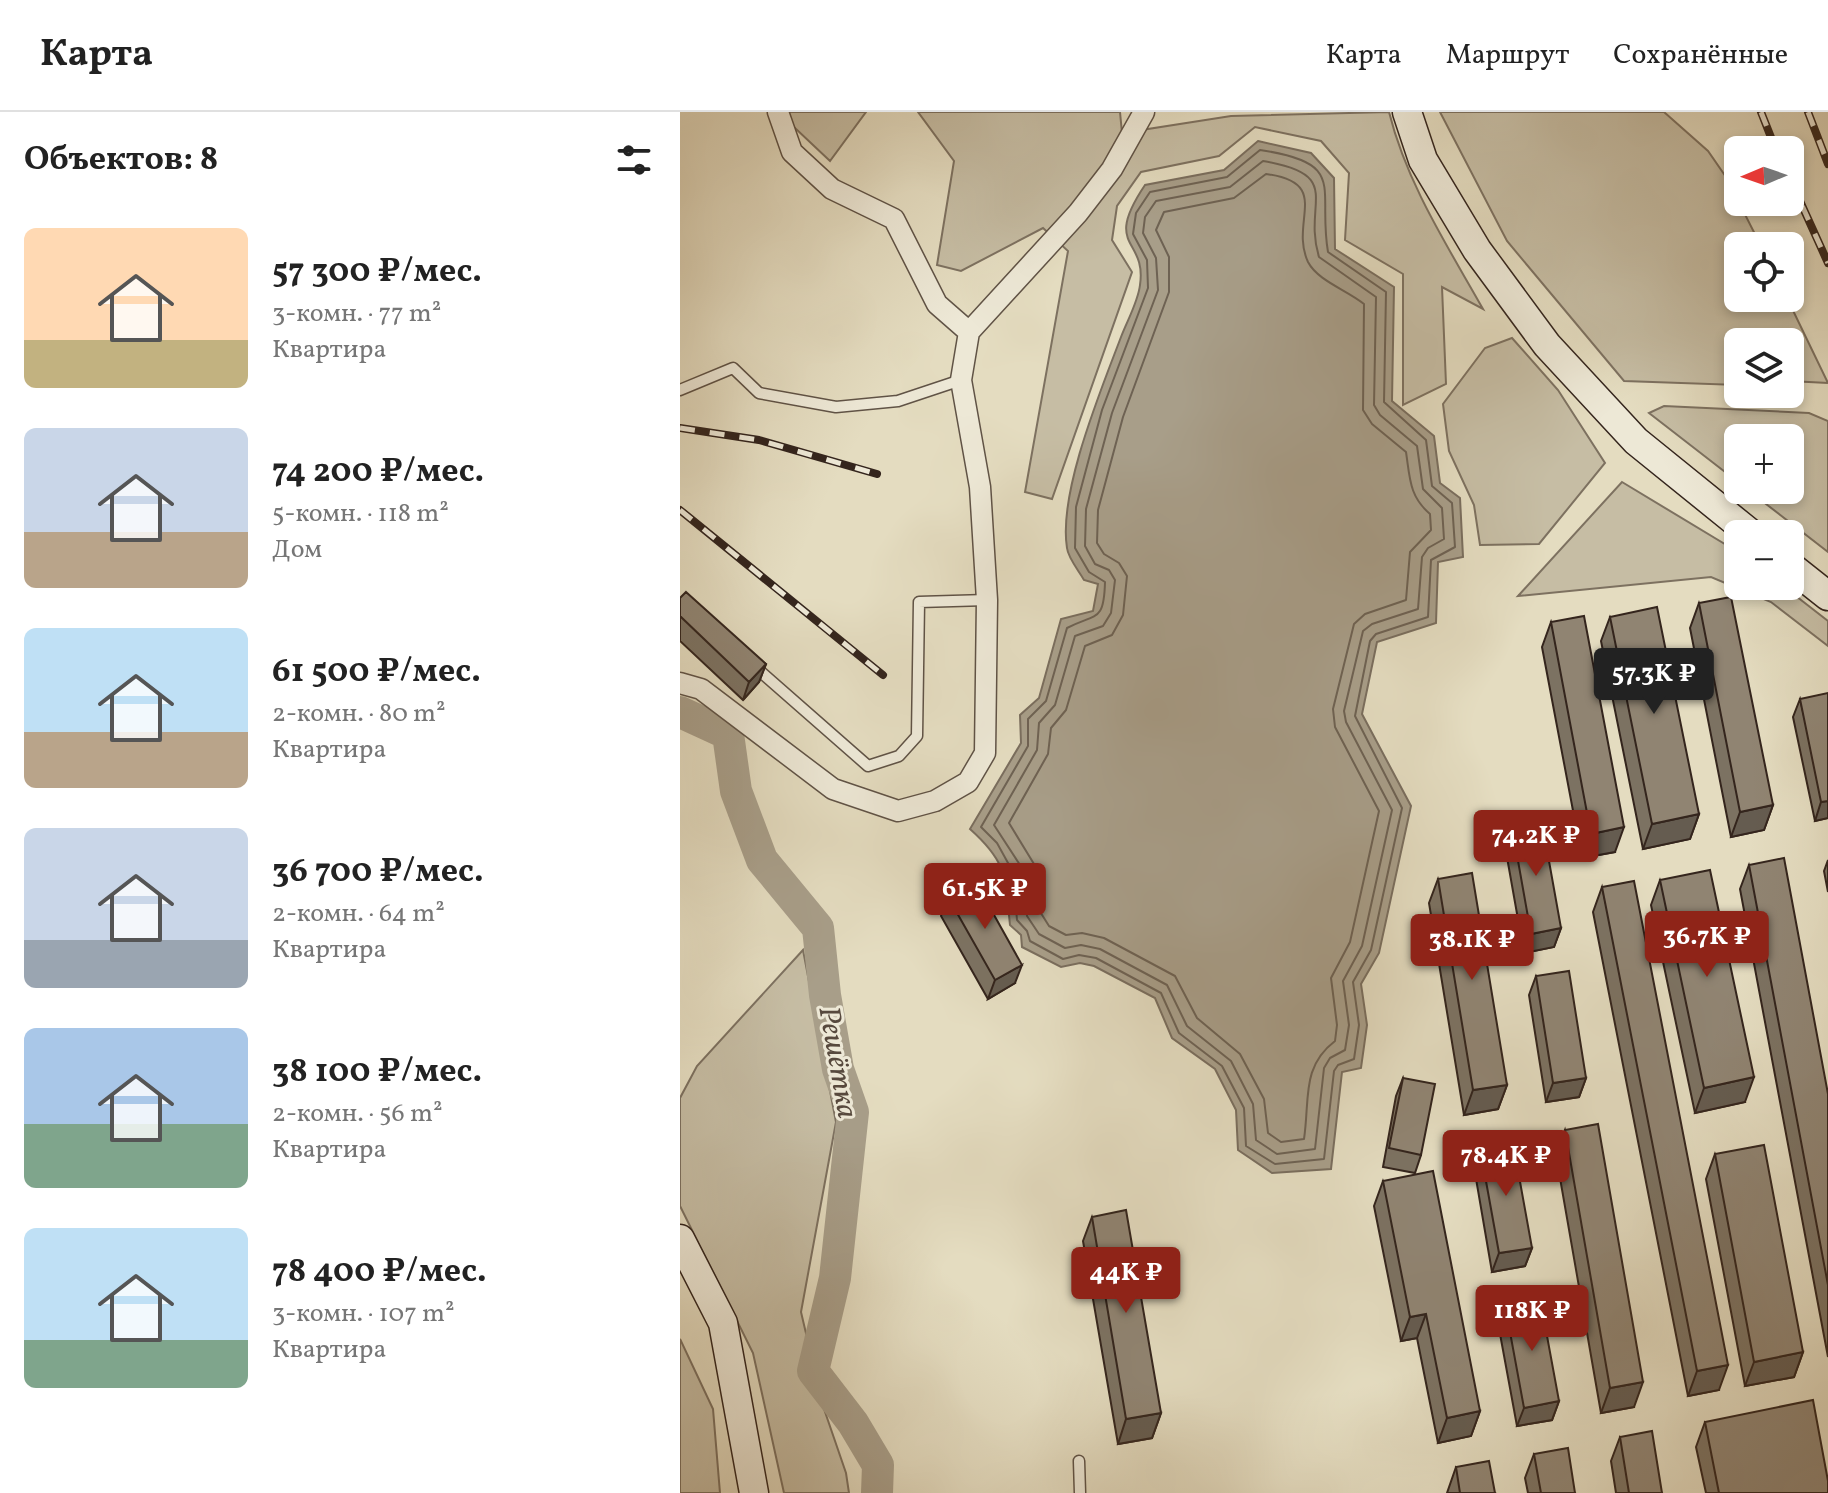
<!DOCTYPE html>
<html lang="ru">
<head>
<meta charset="utf-8">
<style>
  :root { --surface:#fff; --page:#f2f2f2; --text:#222; --muted:#767676; --line:#e0e0e0; --accent:#8f2418 }
  body { margin:0; font-family:Vollkorn,serif; background:var(--page); color:var(--text); height:100vh; display:flex; flex-direction:column; font-size:30px; white-space:nowrap }
  * { box-sizing:border-box; margin:0 }
  p { font-size:26px; color:var(--muted) }
  .icon { flex:none; width:44px; height:44px; fill:none; stroke:currentColor; stroke-width:2; stroke-linecap:round; stroke-linejoin:round }
  .map { position:relative; flex:1; overflow:hidden }
  .details { display:flex; flex-direction:column; background:var(--surface); width:680px }
  .details>* { flex:none }
  .needle { width:52px; rotate:268deg }
  .buttons { position:absolute; left:1044px; top:24px; display:grid; gap:16px }
  .buttons a { display:grid; place-items:center; width:80px; height:80px; border-radius:12px; background:var(--surface); box-shadow:0 4px 12px #0003; font-size:40px }
  .price { position:absolute; translate:-50% -68px; padding:0 18px; border-radius:8px; background:var(--accent); color:#fff; font-size:26px; line-height:52px; filter:drop-shadow(0 2px 4px #0008) }
  .price::after { content:''; position:absolute; left:50%; top:48px; width:24px; height:18px; margin-left:-12px; background:inherit; clip-path:polygon(0 0,100% 0,50% 100%) }
  .price.on { background:#222; color:#fff }
  ul { padding:0; list-style:none }
  li { display:flex; align-items:center; gap:24px; height:200px; padding:0 24px }
  li span { display:grid; place-items:center; flex:none; width:224px; height:160px; border-radius:12px; color:#555 }
  li>.icon { margin-inline-start:auto }
  span .icon { width:96px; height:96px; fill:#fffc; stroke-width:1 }
  li b { font-size:34px }
  h2 { display:flex; justify-content:space-between; align-items:center; height:96px; padding:0 24px; font-size:34px }
  header { display:flex; align-items:center; gap:48px; box-sizing:border-box; height:112px; padding:0 40px; background:var(--surface); border-bottom:2px solid var(--line) }
  header strong { font-size:38px }
  nav { display:flex; gap:44px; margin-inline-start:auto; font-size:28px }
  main { display:flex; flex:1; min-height:0 }
  .map>svg:first-child { display:block }
  .green { fill:#c6bda4; stroke:#7d7160; stroke-width:2 }
  .water { fill:#a89e89; stroke:#7a6e5e; stroke-width:2 }
  .lines { fill:none; stroke-linecap:round; stroke-linejoin:round }
  .shore { stroke:#6e6253; stroke-width:2 }
  .river { stroke:#a89e89; stroke-width:32 }
  .lane-casing { stroke:#605346; stroke-width:13 }
  .street-casing { stroke:#605346; stroke-width:23 }
  .secondary-casing { stroke:#34251d; stroke-width:31 }
  .lane { stroke:#ede8d6; stroke-width:10 }
  .street { stroke:#ede8d6; stroke-width:20 }
  .secondary { stroke:#ede8d6; stroke-width:28 }
  .rail-casing { stroke:#34251d; stroke-width:8 }
  .rail { stroke:#ede8d6; stroke-width:5; stroke-dasharray:15; stroke-linecap:butt }
  .wall { fill:#7c7262; stroke:#34251d; stroke-width:2 }
  .shaded-wall { fill:#655c50; stroke:#34251d; stroke-width:2 }
  .building { fill:#908472; stroke:#34251d; stroke-width:2 }
  .labels { text-anchor:middle; stroke-width:6; stroke-linejoin:round; paint-order:stroke }
  .water-label { font-size:30px; font-style:italic; fill:#57493d; stroke:#ede8d6 }
</style>
</head>
<body>
<header>
<strong>Карта</strong>
<nav><a>Карта</a><a>Маршрут</a><a>Сохранённые</a></nav>
</header>
<main>
<section class="details">
<h2>Объектов: 8<svg class="icon" aria-label="filters" viewBox="0 0 24 24"><path d="M4 7h16M4 17h16"/><circle cx="9" cy="7" r="2"/><circle cx="15" cy="17" r="2"/></svg></h2>
<ul>
<li><span style="background:linear-gradient(#ffd9b3 70%,#c2b280 0)"><svg class="icon" aria-label="home" viewBox="0 0 24 24"><path d="M3 11l9-7 9 7M6 9v11h12V9"/></svg></span><div><b>57 300 ₽/мес.</b><p>3-комн. · 77 m²</p><p>Квартира</p></div></li>
<li><span style="background:linear-gradient(#c9d6e8 65%,#b9a48a 0)"><svg class="icon" aria-label="home" viewBox="0 0 24 24"><path d="M3 11l9-7 9 7M6 9v11h12V9"/></svg></span><div><b>74 200 ₽/мес.</b><p>5-комн. · 118 m²</p><p>Дом</p></div></li>
<li><span style="background:linear-gradient(#bfe0f5 65%,#b9a48a 0)"><svg class="icon" aria-label="home" viewBox="0 0 24 24"><path d="M3 11l9-7 9 7M6 9v11h12V9"/></svg></span><div><b>61 500 ₽/мес.</b><p>2-комн. · 80 m²</p><p>Квартира</p></div></li>
<li><span style="background:linear-gradient(#c9d6e8 70%,#9aa5b1 0)"><svg class="icon" aria-label="home" viewBox="0 0 24 24"><path d="M3 11l9-7 9 7M6 9v11h12V9"/></svg></span><div><b>36 700 ₽/мес.</b><p>2-комн. · 64 m²</p><p>Квартира</p></div></li>
<li><span style="background:linear-gradient(#a9c7e8 60%,#7fa58c 0)"><svg class="icon" aria-label="home" viewBox="0 0 24 24"><path d="M3 11l9-7 9 7M6 9v11h12V9"/></svg></span><div><b>38 100 ₽/мес.</b><p>2-комн. · 56 m²</p><p>Квартира</p></div></li>
<li><span style="background:linear-gradient(#bfe0f5 70%,#7fa58c 0)"><svg class="icon" aria-label="home" viewBox="0 0 24 24"><path d="M3 11l9-7 9 7M6 9v11h12V9"/></svg></span><div><b>78 400 ₽/мес.</b><p>3-комн. · 107 m²</p><p>Квартира</p></div></li>
</ul>
</section>
<div class="map">
<svg width="1148" height="1381" viewBox="0 0 1148 1381">
  <rect width="100%" height="100%" fill="#e4dcc0"/>
  <filter id="stains"><feTurbulence type="fractalNoise" baseFrequency=".0025" numOctaves="4"/><feColorMatrix values="0 0 0 0 .2 0 0 0 0 .09 0 0 0 0 .02 0 0 0 .5 -.17"/></filter>
  <radialGradient id="worn" r=".72"><stop offset=".6" stop-color="#630" stop-opacity="0"/><stop offset="1" stop-color="#630" stop-opacity=".3"/></radialGradient>
  <!-- green -->
  <path class="green" d="M98,0h88l-36,49z
    M238,0h202l2,21 109,-17 158,-4c18,72 58,133 94,197l-41,-22 4,97 -43,21v-131l-58,-34 4,-67 -28,-32 -66,-14 -36,29 -78,16 -24,34 -5,34 20,32 -80,227 -27,-7 43,-241 -25,-23 -82,43 -24,-6 17,-104z
    M760,0h224l44,39 18,26 35,69h-23v52h49l41,85 -38,-2v-39h-52v43l-114,-4 -117,-140z
    M832,226l46,52 47,73 -66,81 -59,1 -6,-40 -25,-54 -6,-47 42,-56z
    M984,294l145,7 19,8v131l-80,-62h42v-52h-52v44l-89,-69z
    M942,370l116,70v34h45l45,35v25l-57,-44 -60,-25 -193,19z
    M123,838l33,172 -35,190 22,94 23,67 3,20h-65l-31,-140 -73,-147v-108l17,-32z
    M0,1227l33,70 7,84h-40z"/>
  <!-- water -->
  <path class="water" d="M578,29l53,12 23,25 1,71 59,38 -2,114 42,35 6,47 20,15 3,59 -25,5 -2,61 -59,19 -15,72 49,92 -32,147 -18,31 6,41 -6,43 -19,4 -11,97 -59,4 -34,-23 -2,-40 -21,-41 -43,-31 -17,-40 -61,-32 -14,-3 -19,4 -39,-20 -1,-12 -11,-10c-5,-48 -2,-62 -40,-96l51,-86 -1,-28 19,-17 22,-79 32,-8 5,-27 -14,-4c-5,-9 -16,-22 -17,-32 -9,-55 34,-158 54,-211 6,-16 17,-35 19,-52 7,-48 -38,-36 5,-100l79,-15z"/>
  <g class="lines">
    <!-- shore -->
    <path class="shore" d="M580,38c89,13 57,38 68,102l58,40 -2,110 42,38 6,46 20,17 3,44 -24,13 -3,57 -52,17 -6,7 -15,75 47,92 -31,142 -18,32 6,43 -5,34 -16,6 -4,6 -10,88 -49,5 -29,-18 -2,-38 -22,-42 -43,-33 -18,-40 -65,-35 -17,-3 -16,4 -33,-18 -3,-10 -10,-11 -4,-48 -16,-29 -16,-16 47,-81v-27l18,-18 21,-73c29,-15 37,-5 38,-46l-16,-10 -14,-24 1,-41 26,-97 46,-122 -1,-28 -14,-26 3,-21 14,-21 77,-15z
      M583,49c83,14 39,41 56,96l57,40 -2,108 6,10 37,31 6,43 19,19 2,31 -16,9 -6,9 -4,52 -46,15 -9,7 -19,80 2,11 46,88 -30,136 -19,35 6,44 -4,25 -15,8 -6,10 -9,81 -38,5 -21,-14 -3,-36 -22,-43 -44,-35 -20,-41 -67,-36 -19,-4 -16,3 -26,-14 -12,-18 -5,-48 -28,-43 43,-75 2,-27 16,-18 20,-69 28,-10 8,-13 4,-33 -6,-10 -14,-6 -10,-18 1,-37 26,-96 46,-123 -2,-32 -13,-25 2,-16 11,-16 74,-14z
      M586,62c67,9 23,47 42,88 10,19 39,28 56,42l-1,106 9,14 34,28c4,26 3,44 24,62l1,16 -21,22 -4,48 -41,14 -11,10 -21,85 2,18 44,84 -29,131 -19,36 6,47 -2,16c-34,26 -25,58 -31,98l-23,3 -13,-9 -4,-34 -24,-45 -43,-36 -22,-42 -71,-38 -22,-5 -16,2 -17,-9 -10,-16 -5,-46 -25,-41 39,-69 3,-26 15,-18 19,-64 27,-11 11,-20 4,-39 -8,-13 -15,-9 -7,-11 1,-33 25,-93 46,-125v-35l-13,-27 8,-18 70,-14z"/>
    <!-- river -->
    <path class="river" d="M0,600l48,22 8,57 26,69 56,68 7,67 13,74 15,43 -18,166 -22,93 40,52 25,42 -1,28"/>
    <defs>
      <path id="lane" d="M0,278l53,-22 26,25 77,14 62,-6 63,-21
        M74,554l114,100 31,-10 18,-20 2,-134 68,-2
        M399,1349l1,32"/>
      <path id="street" d="M98,0l14,40 40,37 62,30 43,85 32,28
        M0,571l21,6 132,100 65,22 37,-10 33,-19 17,-29 2,-153 -7,-113 -19,-107 8,-48 109,-119 34,-44 32,-57"/>
      <path id="secondary" d="M727,0l16,48 54,90 70,95 89,96 115,93
        M1110,454l38,30
        M0,1127l43,84 31,170"/>
    </defs>
    <!-- lane casing -->
    <use href="#lane" class="lane-casing"/>
    <!-- street casing -->
    <use href="#street" class="street-casing"/>
    <!-- secondary casing -->
    <use href="#secondary" class="secondary-casing"/>
    <!-- lane -->
    <use href="#lane" class="lane"/>
    <!-- street -->
    <use href="#street" class="street"/>
    <!-- secondary -->
    <use href="#secondary" class="secondary"/>
    <defs>
      <path id="rail" d="M1081,0l15,38
        M1128,0l20,52
        M1110,67l38,84
        M0,316l79,12 118,34
        M0,398l203,165"/>
    </defs>
    <!-- rail casing -->
    <use href="#rail" class="rail-casing"/>
    <!-- rail -->
    <use href="#rail" class="rail"/>
  </g>
  <!-- wall -->
  <path class="wall" d="M0,486l86,66 -7,18 -16,18 -63,-59z
    M1019,491l74,202 -9,25 -33,7 -41,-209z
    M930,505l89,197 -9,25 -47,10 -42,-208z
    M871,510l64,230 -33,6 -40,-211z
    M1120,587l28,119 -13,3 -22,-104z
    M832,715l49,101 -7,19 -30,6 -19,-107z
    M1148,748v32l-4,-21z
    M1069,753l79,229v263l-88,-468z
    M758,767l69,206 -9,24 -34,6 -35,-212z
    M980,768l85,222 -50,11 -44,-208z
    M922,775l117,503 -31,6 -95,-484z
    M268,785l67,86 -27,16 -47,-83z
    M856,864l50,102 -7,19 -33,5 -17,-107z
    M723,966l18,77 -6,18 -32,-6 13,-71z
    M885,1018l69,277 -33,6 -45,-258z
    M800,1036l52,100 -7,18 -33,6 -18,-105z
    M1035,1042l88,198 -9,25 -49,9 -39,-207z
    M703,1069l97,230 -9,25 -33,7 -21,-105 -16,3 -27,-135z
    M412,1105l69,196 -9,25 -34,6 -35,-203z
    M825,1193l54,96 -7,19 -35,6 -19,-103z
    M1025,1310l123,71h-122l-10,-46z
    M940,1325l42,56h-46l-5,-32z
    M854,1342l41,39h-47l-3,-15z
    M776,1355l39,26h-48z"/>
  <!-- shaded-wall -->
  <path class="shaded-wall" d="M86,552l-7,18 -16,18 6,-18z
    M1148,689v17l-13,3 6,-19z
    M1093,693l-9,25 -33,7 9,-25z
    M1019,702l-9,25 -47,10 9,-25z
    M944,715l-9,25 -33,6 9,-24z
    M881,816l-7,19 -30,6 7,-19z
    M342,853l-7,18 -27,16 7,-19z
    M1074,965l-9,25 -50,11 9,-25z
    M906,966l-7,19 -33,5 7,-19z
    M827,973l-9,24 -34,6 9,-25z
    M852,1136l-7,18 -33,6 7,-19z
    M746,1202l-9,24 -16,3 9,-24z
    M1123,1240l-9,25 -49,9 9,-24z
    M1048,1253l-9,25 -31,6 9,-25z
    M963,1270l-9,25 -33,6 9,-25z
    M879,1289l-7,19 -35,6 7,-18z
    M800,1299l-9,25 -33,7 9,-25z
    M481,1301l-9,25 -34,6 8,-25z"/>
  <!-- building -->
  <path class="building" d="M6,480l80,72 -17,18 -69,-66v-18z
    M1051,485l42,208 -33,7 -41,-209z
    M977,495l42,207 -47,10 -42,-207z
    M904,504l40,211 -33,7 -40,-212z
    M1148,581v108l-7,1 -21,-103z
    M862,710l19,106 -30,6 -19,-107z
    M1104,746l44,236v191l-79,-420z
    M1030,758l44,207 -50,11 -44,-208z
    M792,761l35,212 -34,5 -35,-211z
    M295,769l47,84 -27,15 -47,-83z
    M954,769l94,484 -31,6 -95,-484z
    M889,859l17,107 -33,5 -17,-107z
    M723,966l32,6 -14,71 -32,-7z
    M918,1012l45,258 -33,6 -45,-258z
    M833,1031l19,105 -33,5 -19,-105z
    M1084,1033l39,207 -49,10 -39,-208z
    M753,1059l47,240 -33,7 -21,-104 -16,3 -27,-136z
    M446,1098l35,203 -35,6 -34,-202z
    M860,1186l19,103 -35,7 -19,-103z
    M1133,1288l15,81v12h-109l-14,-71z
    M972,1319l10,62h-33l-9,-56z
    M888,1336l7,45h-34l-7,-39z
    M809,1349l6,32h-35l-4,-26z"/>
  <g class="labels">
    <!-- water labels -->
    <g class="water-label">
      <text transform="translate(159 950) rotate(80)" y="10">Решётка</text>
    </g>
  </g>
  <rect width="100%" height="100%" filter="url(#stains)"/>
  <rect width="100%" height="100%" fill="url(#worn)"/>
</svg>
<div class="buttons">
<a><svg class="needle" viewBox="-14 -14 28 28"><path d="M0-13l5 13h-10z" fill="#e53935"/><path d="M0 13l5-13h-10z" fill="#767676"/></svg></a>
<a><svg class="icon" aria-label="locate" viewBox="0 0 24 24"><circle cx="12" cy="12" r="6"/><path d="M12 2v4M12 18v4M2 12h4M18 12h4"/></svg></a>
<a><svg class="icon" aria-label="layers" viewBox="0 0 24 24"><path d="M12 4l9 5-9 5-9-5zM3 14l9 5 9-5"/></svg></a>
<a>+</a>
<a>−</a>
</div>
<b class="price on" style="left:974px;top:604px">57.3K ₽</b>
<b class="price" style="left:856px;top:766px">74.2K ₽</b>
<b class="price" style="left:305px;top:819px">61.5K ₽</b>
<b class="price" style="left:1027px;top:867px">36.7K ₽</b>
<b class="price" style="left:792px;top:870px">38.1K ₽</b>
<b class="price" style="left:826px;top:1086px">78.4K ₽</b>
<b class="price" style="left:446px;top:1203px">44K ₽</b>
<b class="price" style="left:852px;top:1241px">118K ₽</b>
</div>
</main>
</body>
</html>
